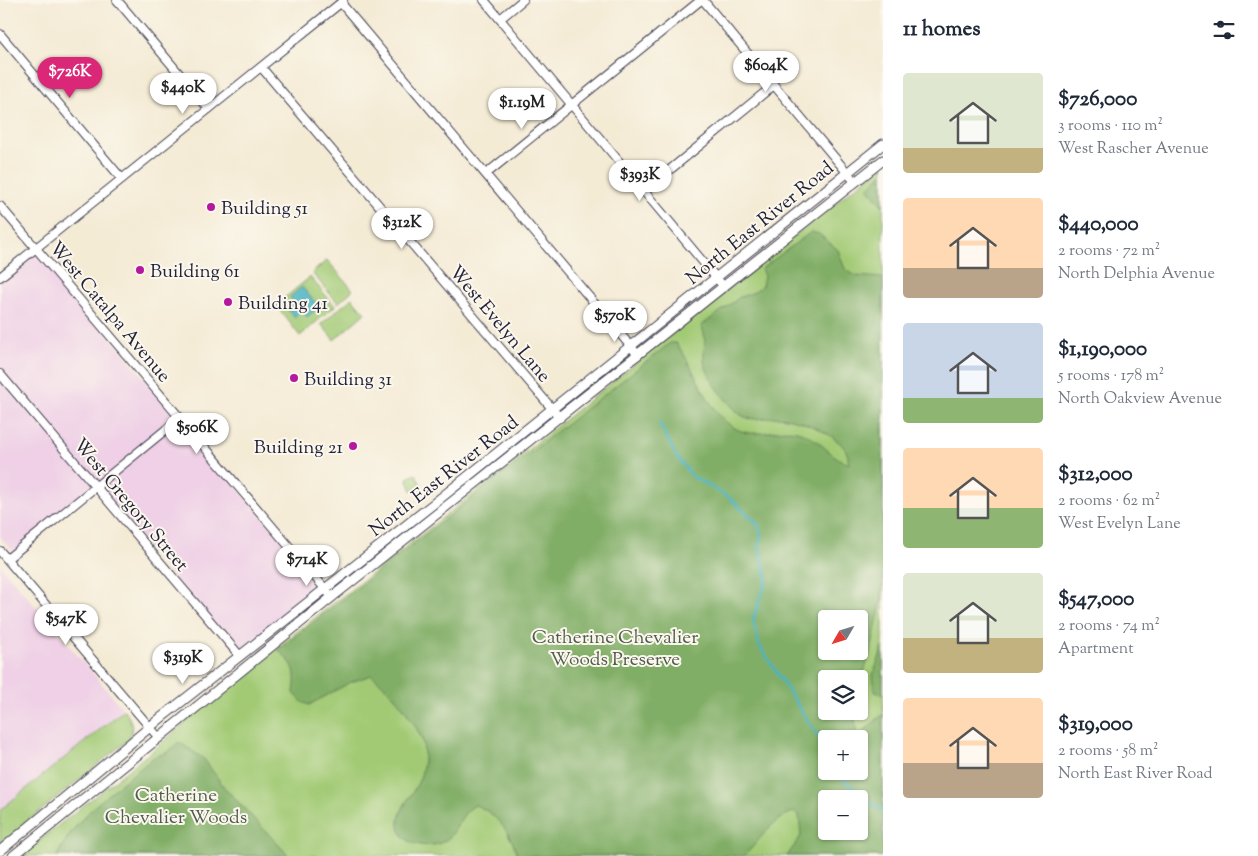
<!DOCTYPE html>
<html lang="en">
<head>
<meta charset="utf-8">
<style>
  :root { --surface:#fff; --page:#f2f2f3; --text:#1f2937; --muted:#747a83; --accent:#db2777 }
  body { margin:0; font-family:"Sorts Mill Goudy",serif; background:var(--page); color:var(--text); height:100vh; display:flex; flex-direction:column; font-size:19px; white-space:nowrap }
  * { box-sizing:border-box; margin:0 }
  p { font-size:16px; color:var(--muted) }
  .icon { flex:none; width:28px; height:28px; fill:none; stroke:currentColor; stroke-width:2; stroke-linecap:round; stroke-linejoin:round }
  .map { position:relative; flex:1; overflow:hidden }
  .details { display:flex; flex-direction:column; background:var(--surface); width:375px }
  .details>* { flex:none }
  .needle { width:32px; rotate:231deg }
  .buttons { position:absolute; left:818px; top:610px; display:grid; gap:10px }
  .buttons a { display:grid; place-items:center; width:50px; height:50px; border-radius:5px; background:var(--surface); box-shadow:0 1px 4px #0004; font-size:25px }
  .price { position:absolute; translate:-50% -42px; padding:0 11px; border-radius:18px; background:#fff; color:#222; font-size:16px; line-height:32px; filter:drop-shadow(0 1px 2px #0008) }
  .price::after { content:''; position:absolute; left:50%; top:30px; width:15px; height:11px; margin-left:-8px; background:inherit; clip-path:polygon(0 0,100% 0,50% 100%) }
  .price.selected { background:var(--accent); color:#fff }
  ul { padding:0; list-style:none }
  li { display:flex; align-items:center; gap:15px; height:125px; padding:0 20px }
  li span { display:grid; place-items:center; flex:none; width:140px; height:100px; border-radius:5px; color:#555 }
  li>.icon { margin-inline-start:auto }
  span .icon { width:60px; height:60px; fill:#fffc; stroke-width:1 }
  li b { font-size:21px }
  h2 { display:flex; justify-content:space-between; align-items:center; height:60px; padding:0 20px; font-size:21px }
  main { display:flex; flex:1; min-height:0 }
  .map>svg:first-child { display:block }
  .built { fill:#efd0e6 }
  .green { fill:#a2ca75; stroke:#627658; fill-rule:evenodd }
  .forest { fill:#81ae66; stroke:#526850; fill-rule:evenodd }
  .water { fill:#46b3c2; stroke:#346a7e }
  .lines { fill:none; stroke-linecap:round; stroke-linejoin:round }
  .stream { stroke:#46b3c2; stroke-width:2.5 }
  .minor-casing { stroke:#424052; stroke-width:10 }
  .major-casing { stroke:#424052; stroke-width:11 }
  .minor { stroke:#fff; stroke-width:8 }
  .major { stroke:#fff; stroke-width:9 }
  .poi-dot { fill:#b5179e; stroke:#fbf7ec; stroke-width:2 }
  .labels { text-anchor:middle; stroke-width:4; stroke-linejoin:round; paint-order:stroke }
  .poi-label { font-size:19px; fill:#22223b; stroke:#fbf7ec; text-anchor:start }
  .street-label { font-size:19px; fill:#22223b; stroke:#fbf7ec }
  .park-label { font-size:19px; fill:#4f5d4f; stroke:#fbf7ec }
</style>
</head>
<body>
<main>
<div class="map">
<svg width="883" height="856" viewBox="0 0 883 856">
  <rect width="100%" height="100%" fill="#fbf7ec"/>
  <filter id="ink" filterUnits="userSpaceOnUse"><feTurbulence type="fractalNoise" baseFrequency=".02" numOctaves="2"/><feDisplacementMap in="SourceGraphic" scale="10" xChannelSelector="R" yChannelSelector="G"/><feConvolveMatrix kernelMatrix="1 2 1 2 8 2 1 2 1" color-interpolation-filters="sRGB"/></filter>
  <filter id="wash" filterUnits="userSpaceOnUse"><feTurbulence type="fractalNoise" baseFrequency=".0096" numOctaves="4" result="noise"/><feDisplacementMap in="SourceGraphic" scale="20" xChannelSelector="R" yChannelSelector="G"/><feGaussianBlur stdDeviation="1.12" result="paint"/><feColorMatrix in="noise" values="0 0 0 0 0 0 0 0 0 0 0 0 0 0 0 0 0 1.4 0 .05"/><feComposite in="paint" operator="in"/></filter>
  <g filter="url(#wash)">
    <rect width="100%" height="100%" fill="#f4ebd5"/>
    <!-- built -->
    <path class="built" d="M35,249l285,336 -83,67 -141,-166 -82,67 -14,-16v-260z
      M0,565l124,145 -124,100z"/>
    <!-- green -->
    <path class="green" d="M883,165v691h-863l137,-109 76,-65 207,-162zM826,619h33v32h-33zM826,679h33v32h-33zM826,739h33v32h-33zM826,799h33v32h-33z
      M327,260l26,30 -15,13 -26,-30z
      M310,277l25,29 -35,30 -24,-31z
      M352,298l13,15 -31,27 -13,-16z
      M416,474l6,13 -10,4 -5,-13z
      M124,710c8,11 10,16 5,29l-129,105v-34z"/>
    <!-- forest -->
    <path class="forest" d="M883,172v34l-15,-18z
      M811,232l8,2 19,16 7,19 11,7 27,2v315l-11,53 -13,42v-9h-33v32h28l3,26 26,-23v142h-96l14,-20 -2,-21 -6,-3c-23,8 -32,28 -49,44h-226c-8,-23 -20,-42 -43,-51 -17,10 -17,27 -29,35 -14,10 -44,7 -47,-14 -2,-17 15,-32 21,-48 4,-10 6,-31 1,-41 -10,-21 -31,-49 -50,-62l-22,8 -40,22 -7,-3 -8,-9c3,-23 1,-28 -16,-43l392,-307h6c21,26 33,79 68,89 21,5 41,-8 61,2 16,7 27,24 44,30 -1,-3 -1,-8 -2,-11 -7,-19 -54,-37 -72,-36 -12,1 -24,5 -34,-2 -12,-9 -37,-41 -37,-56 -1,-12 4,-20 -3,-33l39,-29 12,-4 10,-7 2,-10 -3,-7zM826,619h33v32h-33zM826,739h33v32h-33zM826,799h33v32h-33z
      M883,647v47h-1l-7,-2 -2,-17z
      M179,742l25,17 20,28 65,69h-232c20,-43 62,-69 97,-99l14,-5z"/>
    <!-- water -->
    <path class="water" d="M302,287l17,20 -12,10 -5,-6 -7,7 -8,-9 8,-6 -5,-6z"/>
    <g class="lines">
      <!-- stream -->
      <path class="stream" d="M659,422l17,34 16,20 39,23 26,24 4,11 -2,13 8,32 -14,40 6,26 67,104
        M838,771l10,13 35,27"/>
    </g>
  </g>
  <g filter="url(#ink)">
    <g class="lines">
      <defs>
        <path id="minor" d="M117,0l92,109
          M484,0l240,287
          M703,0l152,182
          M341,3l297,352
          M500,19l23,-19
          M0,34l122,145
          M261,67l299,351
          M486,174l215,-174
          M645,190l129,-105
          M0,206l332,391
          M0,277l343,-276
          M0,374l240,282
          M0,551l159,187
          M7,559l173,-141"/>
        <path id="major" d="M0,851l162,-134 275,-216 446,-357
          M13,856l319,-259 551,-437"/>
      </defs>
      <!-- minor casing -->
      <use href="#minor" class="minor-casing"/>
      <!-- major casing -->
      <use href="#major" class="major-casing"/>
      <!-- minor -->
      <use href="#minor" class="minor"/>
      <!-- major -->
      <use href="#major" class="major"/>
    </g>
  </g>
  <!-- markers -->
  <g class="poi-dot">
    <circle cx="211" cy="207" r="5"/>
    <circle cx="140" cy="270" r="5"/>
    <circle cx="228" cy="302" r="5"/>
    <circle cx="294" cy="378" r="5"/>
    <circle cx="353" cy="446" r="5"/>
  </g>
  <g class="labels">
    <!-- poi labels -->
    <g class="poi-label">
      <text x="221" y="214">Building 51</text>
      <text x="150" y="277">Building 61</text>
      <text x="238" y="309">Building 41</text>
      <text x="304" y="385">Building 31</text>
      <text x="343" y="453" text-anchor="end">Building 21</text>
    </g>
    <!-- street labels -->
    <g class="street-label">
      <text transform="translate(759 222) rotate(-39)" y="7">North East River Road</text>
      <text transform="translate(111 311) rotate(50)" y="7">West Catalpa Avenue</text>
      <text transform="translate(501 323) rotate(50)" y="7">West Evelyn Lane</text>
      <text transform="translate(443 475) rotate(-38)" y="7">North East River Road</text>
      <text transform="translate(132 504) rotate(50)" y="7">West Gregory Street</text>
    </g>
    <!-- park labels -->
    <g class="park-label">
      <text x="615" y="643">Catherine Chevalier<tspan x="615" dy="22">Woods Preserve</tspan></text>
      <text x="176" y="801">Catherine<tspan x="176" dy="22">Chevalier Woods</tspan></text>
    </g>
  </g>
</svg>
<div class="buttons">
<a><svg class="needle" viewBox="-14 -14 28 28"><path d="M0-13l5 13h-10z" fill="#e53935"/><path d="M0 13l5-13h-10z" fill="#747a83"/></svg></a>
<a><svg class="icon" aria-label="layers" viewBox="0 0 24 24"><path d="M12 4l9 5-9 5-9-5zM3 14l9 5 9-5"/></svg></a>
<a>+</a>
<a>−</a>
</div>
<b class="price" style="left:766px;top:93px">$604K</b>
<b class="price selected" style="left:70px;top:99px">$726K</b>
<b class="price" style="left:183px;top:115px">$440K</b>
<b class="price" style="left:522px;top:130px">$1.19M</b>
<b class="price" style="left:640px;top:202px">$393K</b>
<b class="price" style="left:402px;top:250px">$312K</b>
<b class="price" style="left:615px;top:343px">$570K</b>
<b class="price" style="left:197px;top:455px">$506K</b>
<b class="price" style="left:307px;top:587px">$714K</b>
<b class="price" style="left:66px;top:646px">$547K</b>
<b class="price" style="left:183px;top:685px">$319K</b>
</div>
<section class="details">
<h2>11 homes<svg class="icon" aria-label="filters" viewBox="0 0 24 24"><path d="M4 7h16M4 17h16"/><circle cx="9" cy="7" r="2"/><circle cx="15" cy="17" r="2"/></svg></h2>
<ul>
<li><span style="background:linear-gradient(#dfe7d0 75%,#c2b280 0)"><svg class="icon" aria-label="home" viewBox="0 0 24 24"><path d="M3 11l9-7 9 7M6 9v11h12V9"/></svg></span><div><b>$726,000</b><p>3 rooms · 110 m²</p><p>West Rascher Avenue</p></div></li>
<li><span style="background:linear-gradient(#ffd9b3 70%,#b9a48a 0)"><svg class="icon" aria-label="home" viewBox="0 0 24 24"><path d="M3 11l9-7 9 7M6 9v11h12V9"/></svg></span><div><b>$440,000</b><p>2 rooms · 72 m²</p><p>North Delphia Avenue</p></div></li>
<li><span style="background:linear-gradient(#c9d6e8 75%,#8fb573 0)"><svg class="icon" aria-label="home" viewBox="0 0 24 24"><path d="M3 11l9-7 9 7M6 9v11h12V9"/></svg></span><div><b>$1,190,000</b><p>5 rooms · 178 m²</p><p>North Oakview Avenue</p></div></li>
<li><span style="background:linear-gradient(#ffd9b3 60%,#8fb573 0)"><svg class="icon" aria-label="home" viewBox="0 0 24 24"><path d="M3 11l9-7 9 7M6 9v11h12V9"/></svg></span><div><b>$312,000</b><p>2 rooms · 62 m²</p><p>West Evelyn Lane</p></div></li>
<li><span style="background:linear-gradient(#dfe7d0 65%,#c2b280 0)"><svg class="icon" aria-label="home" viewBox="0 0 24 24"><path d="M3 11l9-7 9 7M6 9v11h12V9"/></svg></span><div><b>$547,000</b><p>2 rooms · 74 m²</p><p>Apartment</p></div></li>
<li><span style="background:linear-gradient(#ffd9b3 65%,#b9a48a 0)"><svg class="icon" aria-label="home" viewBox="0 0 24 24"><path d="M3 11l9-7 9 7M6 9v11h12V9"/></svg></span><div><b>$319,000</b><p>2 rooms · 58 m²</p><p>North East River Road</p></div></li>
</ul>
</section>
</main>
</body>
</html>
